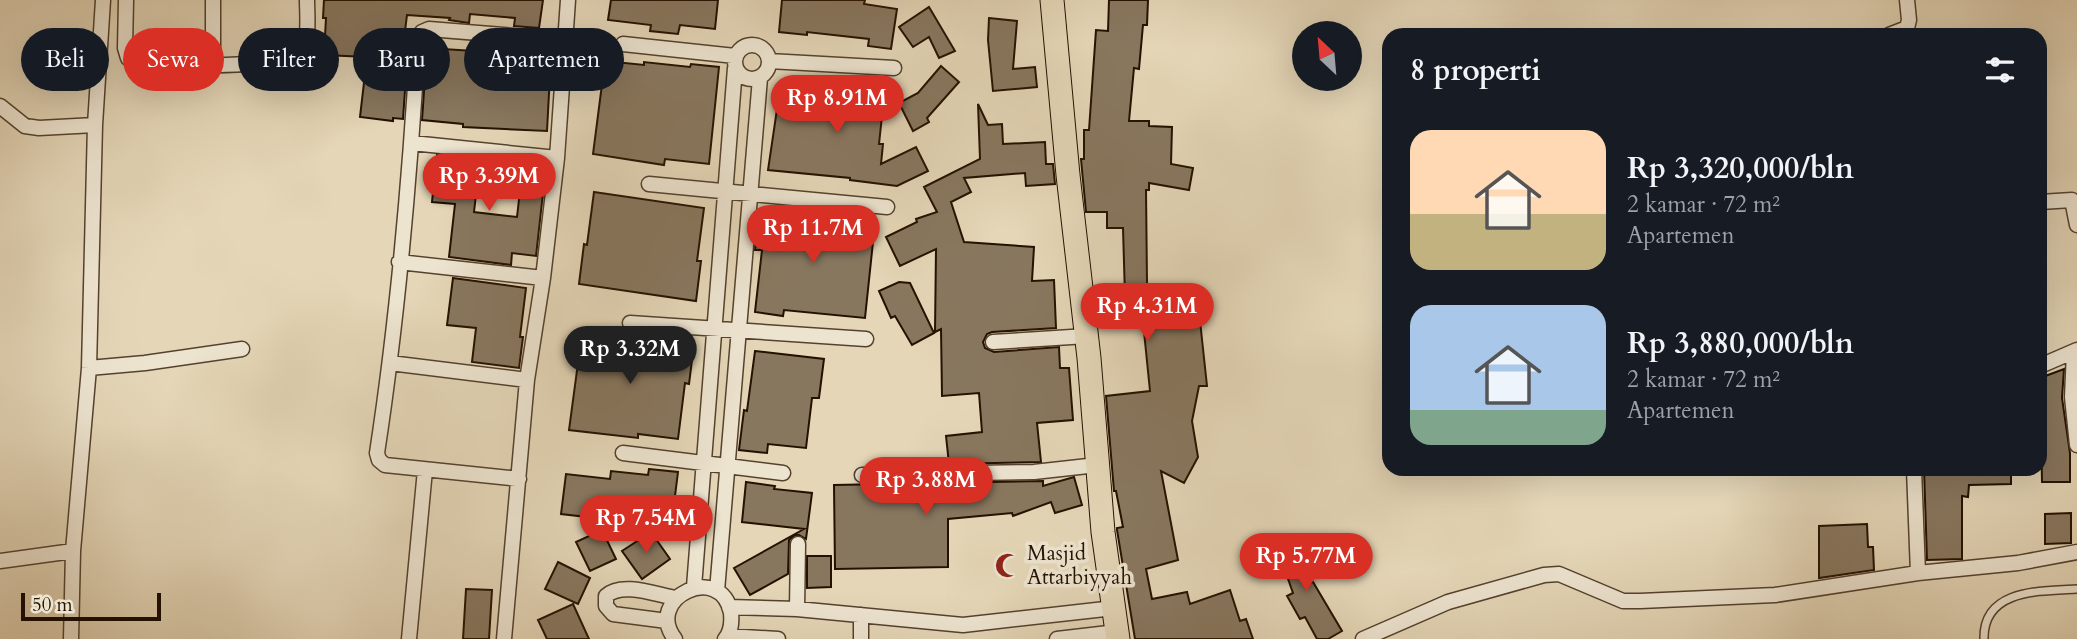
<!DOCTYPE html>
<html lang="id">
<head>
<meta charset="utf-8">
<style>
  :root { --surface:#171b24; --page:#242831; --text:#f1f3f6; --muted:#9ea1a6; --accent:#d93025 }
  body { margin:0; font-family:Cardo,serif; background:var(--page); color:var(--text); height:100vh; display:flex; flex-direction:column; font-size:26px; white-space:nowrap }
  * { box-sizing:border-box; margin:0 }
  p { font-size:23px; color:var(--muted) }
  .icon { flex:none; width:38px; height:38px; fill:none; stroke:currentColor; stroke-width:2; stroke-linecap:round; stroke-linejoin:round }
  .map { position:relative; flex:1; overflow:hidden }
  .details { position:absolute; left:1382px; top:28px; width:665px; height:448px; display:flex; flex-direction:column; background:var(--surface); border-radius:21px; box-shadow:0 7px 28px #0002 }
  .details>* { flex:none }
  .banner { position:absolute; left:21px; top:28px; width:665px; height:63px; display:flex; gap:14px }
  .needle { width:46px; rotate:334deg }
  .buttons { position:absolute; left:1292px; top:21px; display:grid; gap:14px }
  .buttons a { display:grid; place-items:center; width:70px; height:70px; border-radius:50%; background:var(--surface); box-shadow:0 7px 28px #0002; font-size:35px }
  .scale { position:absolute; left:21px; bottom:18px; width:140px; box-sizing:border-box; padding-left:7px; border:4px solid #241100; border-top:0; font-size:19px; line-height:24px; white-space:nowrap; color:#241100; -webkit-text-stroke:5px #ede4d0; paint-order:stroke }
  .price { position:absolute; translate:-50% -60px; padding:0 16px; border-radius:24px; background:var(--accent); color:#fff; font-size:23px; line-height:46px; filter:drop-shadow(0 2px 4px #0008) }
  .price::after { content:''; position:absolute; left:50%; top:42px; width:21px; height:16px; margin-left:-10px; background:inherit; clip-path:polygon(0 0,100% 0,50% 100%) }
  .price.selected { background:#222; color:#fff }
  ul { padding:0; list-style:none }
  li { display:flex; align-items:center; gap:21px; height:175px; padding:0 28px }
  li span { display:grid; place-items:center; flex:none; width:196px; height:140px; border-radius:21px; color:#555 }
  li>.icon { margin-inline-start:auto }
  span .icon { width:84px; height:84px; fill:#fffc; stroke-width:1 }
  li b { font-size:30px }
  h2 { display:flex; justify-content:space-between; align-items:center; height:84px; padding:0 28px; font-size:30px }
  .pill { padding:0 24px; border-radius:32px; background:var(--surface); box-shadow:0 7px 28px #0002; font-size:24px; line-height:63px }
  .pill.selected { background:var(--accent); color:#fff }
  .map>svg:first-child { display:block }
  .building { fill:#88775f; stroke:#241100; stroke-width:2 }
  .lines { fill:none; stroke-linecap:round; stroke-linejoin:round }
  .service-casing { stroke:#54422e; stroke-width:10 }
  .minor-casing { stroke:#54422e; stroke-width:17 }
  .primary-casing { stroke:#241100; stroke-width:25 }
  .service { stroke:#ede4d0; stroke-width:7 }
  .minor { stroke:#ede4d0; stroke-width:14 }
  .primary { stroke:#e4d6b7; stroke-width:23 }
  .labels { text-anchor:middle; stroke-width:7; stroke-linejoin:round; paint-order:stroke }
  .poi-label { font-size:21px; fill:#241100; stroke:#ede4d0; text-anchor:start }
</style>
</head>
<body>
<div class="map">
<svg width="2077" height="639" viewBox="0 0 2077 639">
  <rect width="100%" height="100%" fill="#e4d6b7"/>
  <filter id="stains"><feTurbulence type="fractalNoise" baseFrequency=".00286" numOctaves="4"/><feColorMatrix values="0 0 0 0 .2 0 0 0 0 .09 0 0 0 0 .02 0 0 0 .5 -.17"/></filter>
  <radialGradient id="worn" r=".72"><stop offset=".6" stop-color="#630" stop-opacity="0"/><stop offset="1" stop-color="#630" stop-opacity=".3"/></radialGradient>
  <!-- building -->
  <path class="building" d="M324,0h219l-4,28 -25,-2 1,-8 -45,-4 -1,9 -20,-3 1,-2 -43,-3 -4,32h5l-5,72 -10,-1v3l-33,-4 7,-60 -43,-2 2,-37h-3z
    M611,0h107l-3,29 -35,-4 -2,9 -28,-3 1,-6 -43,-5z
    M782,0h83l-1,4 33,5 -6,40 -23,-3 1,-7 -62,-7v3l-28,-3z
    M1109,0h39l-1,25h-4l-4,44 -5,-1 -5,53h20v5l23,1 -1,37 22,4 -4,22 -40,-7v7h-3l1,93 10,28 20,-2 2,15 21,-3 7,65h-8l-7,35 6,36 -14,26 -23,-12 17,89 -32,9 6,30 35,-7 3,12 40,-14 10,31 6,-2 7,20h-118l-18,-109v-2l6,-1 -7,-36h-2l-8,-95 44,-5 -8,-79 -18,7 -8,-19 9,-3 -2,-69h-16v-16h-21l-5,-53h3v-29h5l7,-100 12,1z
    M929,7l26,44 -16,7 -10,-21 -16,10 -14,-20z
    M989,18l28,3 -4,48 22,-2 2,20 -44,4 -5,-51z
    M427,48l124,8 -4,75 -84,-4v-3l-41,-4z
    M605,61l39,4v-3l46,5 1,-3 28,3 -10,97 -44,-5 -1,6 -71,-11z
    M941,66l18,16 -32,36 2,4 -16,9 -14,-28 19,-10z
    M818,81l67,7 -6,56h4l-2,20 35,-17 12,24 -31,15 -47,-6v-2l-82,-8 13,-88 37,5z
    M978,104l10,21 14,-1 1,20 42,-2 1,22h7l2,20 -29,2 -1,-13 -61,5 7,14 -20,10 13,40 70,5 -2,34 22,-1 2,48 -64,4 -5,2 -4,8 2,6 9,4 65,-5 1,21h9l4,52 -36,3 4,39 -92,2 -3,-28 36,-4 -3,-39 -37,3 -1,-67 -6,3 1,-83 -36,17 -14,-29 31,-15 -1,-3 21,-7 -13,-25 56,-28z
    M437,155l43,5 -6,52 43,5 6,-53 23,2 -10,90 -24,-3 -1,12 -62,-8 6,-53 -23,-2z
    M594,192l110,16 -7,53h4l-5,40 -117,-17 5,-40 3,1z
    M759,210l116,13 -10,95 -81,-8 -1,6 -28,-4 7,-62h-7z
    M453,278l73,10 -6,49h3l-4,31 -47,-6 4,-34 -29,-3z
    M899,282l11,1 24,50 -22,12 -17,-29 -4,2 -12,-27z
    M582,333l112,11 -5,40 -4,-1 -7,56 -40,-5v4l-69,-8z
    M755,351l69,8 -5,39h-7l-6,50 -38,-4 -1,9 -28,-3 5,-40 3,1z
    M2064,369l-2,29 8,55v29h-28l-2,-104z
    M649,469l29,3 -5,40 -40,-5 5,7 -47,-5 5,9 -35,-4 5,-40 44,5 1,-8 37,4z
    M1924,469h87v15l-42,1 -1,12 -6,-1v63l-35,1z
    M1074,477l8,28 -27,8 -4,-11 -38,14 -1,-3 -64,6v48l-113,2 -1,-84 209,-4v5z
    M746,482l29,4 -1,3 38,4 -6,46 -9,-5 -8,6 -1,34 -38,21 -16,-27 70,-39 -62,-7z
    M2071,513v30l-26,1v-30z
    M1867,524l1,23h5l1,23 -55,8v-52z
    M602,530l14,29 -26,12 -14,-29z
    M651,532l19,27 -28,20 -20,-28z
    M1291,535l19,48 3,-1 29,49 -14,8h-11l-12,-22 -5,2 -13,-23 6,-3 -18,-51z
    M807,556h24v31l-24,1z
    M558,562l32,16 -12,26 -33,-15z
    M466,589l26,1 -3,49h-26z
    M573,604l16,35h-42l-9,-19z"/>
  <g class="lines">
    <defs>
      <path id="service" d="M1984,639c-1,-50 56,-48 93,-50"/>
      <path id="minor" d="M126,0l-1,48 3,10c22,11 153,10 173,-5 9,-8 6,-41 6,-53
        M1889,35l18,-7 2,-8 -2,-20
        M623,44l112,12
        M735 62a17 17 0 1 1 34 0a17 17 0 1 1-34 0Z
        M769,61l125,7
        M213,65v-65
        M0,106l25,20 14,2 56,-3
        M412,143l145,15
        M649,184l238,23
        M2040,202l32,-2 5,25
        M399,262l144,16
        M630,323l236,16
        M993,342l94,-6
        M2074,352l-2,45 5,48
        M390,363l137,17
        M2040,366l37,-16
        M89,368l56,-5 97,-14
        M623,453l160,20
        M1914,469l4,104
        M862,475l172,-3 63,-7
        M519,479l-134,-14 -6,-5 -2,-7c21,-137 33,-276 41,-415l4,-6 7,-3 135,11
        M0,561l73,-10
        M694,587l41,-519
        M717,591l43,-513
        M729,607l68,2 166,16 151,-17
        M797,609l1,-65
        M667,621l-54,-7 -7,-8v-10c16,-15 51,-1 70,2
        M728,636l50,3
        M71,639l2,-88 16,-183 6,-243 8,-125
        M409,639l16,-169
        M504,639l23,-259 16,-102 14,-120 11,-158
        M675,639c-32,-41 46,-78 56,-26 1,10 0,19 -6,26
        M861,639v-24
        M1057,639l60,-7
        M1363,639l85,-37 96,-27 15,-1 64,27h17l135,-6 143,-22 100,-10 59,-11"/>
      <path id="primary" d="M1052,0l16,175 21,183 14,174 15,107"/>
    </defs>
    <!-- service casing -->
    <use href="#service" class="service-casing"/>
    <!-- minor casing -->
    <use href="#minor" class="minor-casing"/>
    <!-- primary casing -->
    <use href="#primary" class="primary-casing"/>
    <!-- service -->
    <use href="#service" class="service"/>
    <!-- minor -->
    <use href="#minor" class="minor"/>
    <!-- primary -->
    <use href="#primary" class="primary"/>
  </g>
  <!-- icons -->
  <defs>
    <symbol id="mosque-bare" viewBox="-9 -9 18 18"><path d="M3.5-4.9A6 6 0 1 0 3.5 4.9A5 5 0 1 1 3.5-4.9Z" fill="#8f2418" stroke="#ede4d0" stroke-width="2.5" paint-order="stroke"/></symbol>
  </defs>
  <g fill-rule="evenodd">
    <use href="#mosque-bare" x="990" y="548" width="35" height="35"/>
  </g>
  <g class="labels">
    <!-- poi labels -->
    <g class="poi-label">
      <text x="1027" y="560">Masjid<tspan x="1027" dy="24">Attarbiyyah</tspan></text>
    </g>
  </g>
  <rect width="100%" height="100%" filter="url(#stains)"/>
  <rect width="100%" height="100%" fill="url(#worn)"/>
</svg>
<div class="buttons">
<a><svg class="needle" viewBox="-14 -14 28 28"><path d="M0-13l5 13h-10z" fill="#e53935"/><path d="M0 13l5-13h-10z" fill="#9ea1a6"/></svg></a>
</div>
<div class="scale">50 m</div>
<b class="price" style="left:837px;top:135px">Rp 8.91M</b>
<b class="price" style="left:489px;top:213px">Rp 3.39M</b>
<b class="price" style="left:813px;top:265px">Rp 11.7M</b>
<b class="price" style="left:1147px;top:343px">Rp 4.31M</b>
<b class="price selected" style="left:630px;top:386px">Rp 3.32M</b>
<b class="price" style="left:926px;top:517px">Rp 3.88M</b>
<b class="price" style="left:646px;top:555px">Rp 7.54M</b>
<b class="price" style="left:1306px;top:593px">Rp 5.77M</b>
<div class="banner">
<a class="pill">Beli</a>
<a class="pill selected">Sewa</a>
<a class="pill">Filter</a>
<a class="pill">Baru</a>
<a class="pill">Apartemen</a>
</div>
<section class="details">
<h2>8 properti<svg class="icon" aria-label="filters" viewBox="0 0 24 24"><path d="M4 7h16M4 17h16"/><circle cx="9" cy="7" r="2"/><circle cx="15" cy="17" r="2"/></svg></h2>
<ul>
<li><span style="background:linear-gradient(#ffd9b3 60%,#c2b280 0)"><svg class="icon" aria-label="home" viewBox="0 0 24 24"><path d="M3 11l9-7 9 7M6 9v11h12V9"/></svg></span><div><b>Rp 3,320,000/bln</b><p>2 kamar · 72 m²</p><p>Apartemen</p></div></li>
<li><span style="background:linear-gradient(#a9c7e8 75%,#7fa58c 0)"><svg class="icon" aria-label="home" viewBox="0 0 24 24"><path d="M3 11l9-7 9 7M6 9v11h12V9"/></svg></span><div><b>Rp 3,880,000/bln</b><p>2 kamar · 72 m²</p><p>Apartemen</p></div></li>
</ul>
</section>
</div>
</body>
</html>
